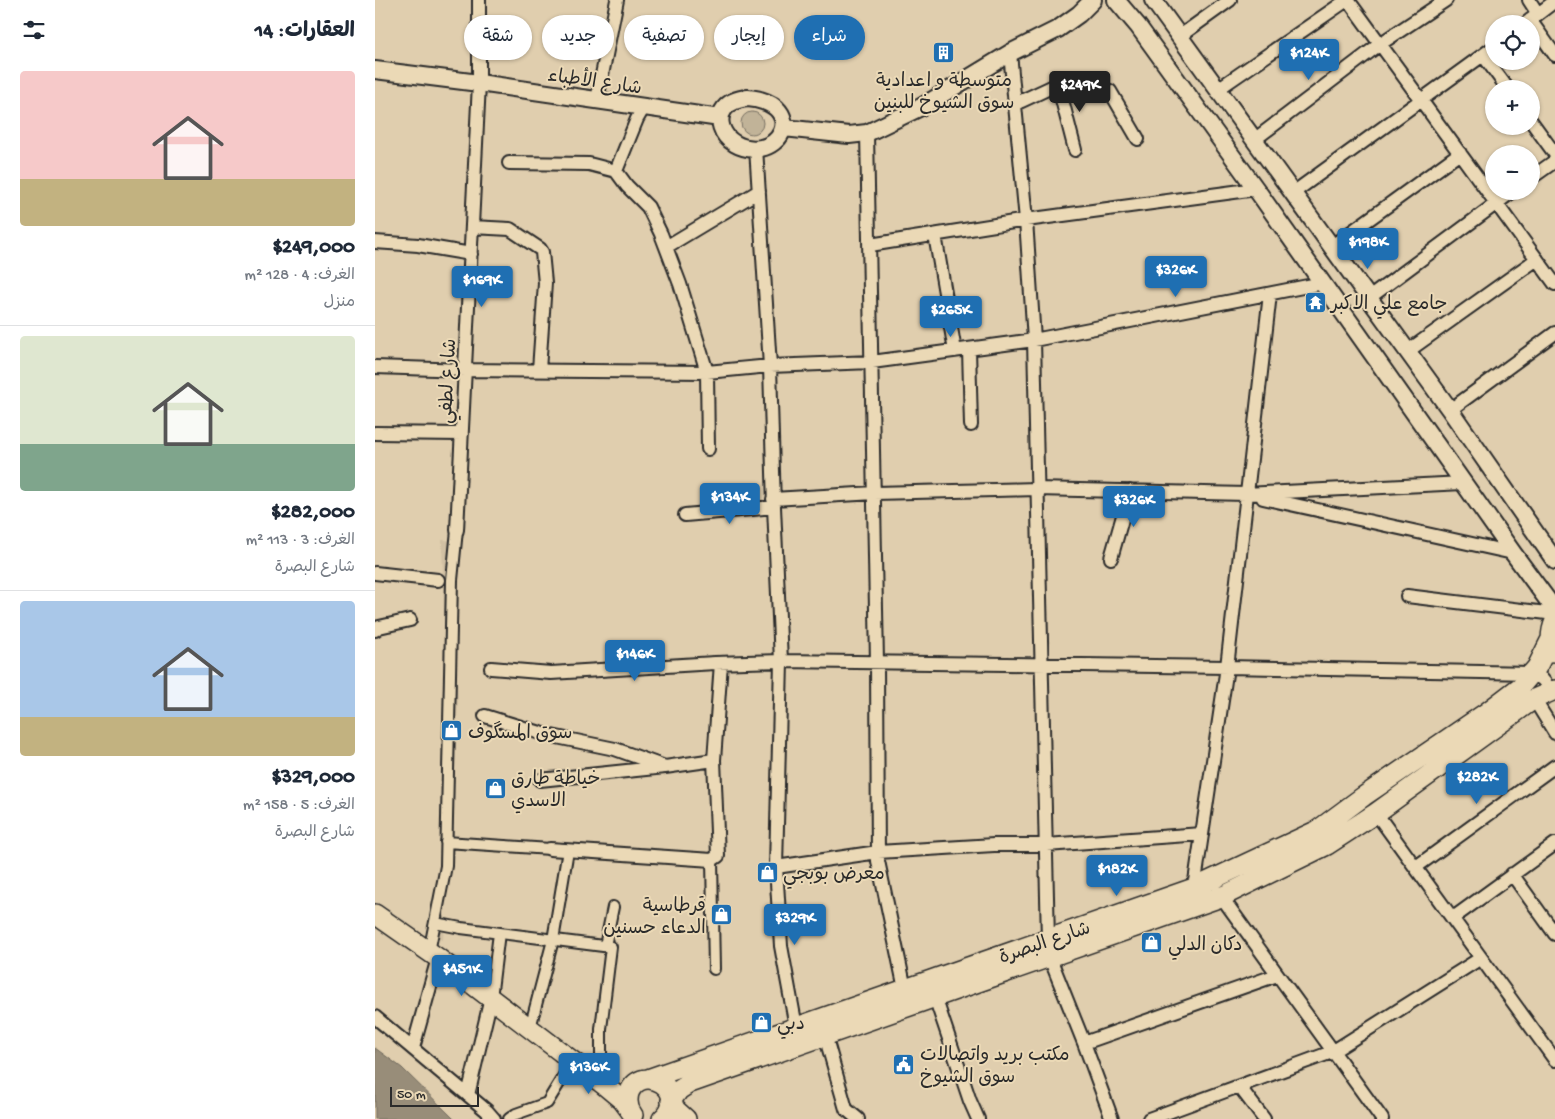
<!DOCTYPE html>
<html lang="ar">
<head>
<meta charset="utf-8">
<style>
  :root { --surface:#fff; --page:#f6f6f7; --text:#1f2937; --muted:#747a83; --line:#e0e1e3; --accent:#1f6fb2 }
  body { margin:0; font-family:"Gochi Hand","Playpen Sans Arabic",sans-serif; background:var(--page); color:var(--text); direction:rtl; height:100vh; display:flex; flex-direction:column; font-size:19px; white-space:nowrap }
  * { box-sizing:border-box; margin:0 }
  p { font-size:16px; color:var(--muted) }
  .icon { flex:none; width:28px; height:28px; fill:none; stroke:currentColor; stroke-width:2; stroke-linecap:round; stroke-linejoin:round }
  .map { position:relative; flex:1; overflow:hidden; direction:ltr }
  .side { display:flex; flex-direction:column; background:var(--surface); width:375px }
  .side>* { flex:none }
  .guide { position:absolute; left:15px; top:15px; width:475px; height:45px; direction:rtl; display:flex; gap:10px }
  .fabs { position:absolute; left:1110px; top:15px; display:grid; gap:10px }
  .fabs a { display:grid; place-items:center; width:55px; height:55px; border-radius:50%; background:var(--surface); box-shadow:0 1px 4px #0004; font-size:25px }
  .scale { position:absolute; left:15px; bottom:12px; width:89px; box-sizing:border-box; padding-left:5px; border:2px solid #2b2b2b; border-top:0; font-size:14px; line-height:18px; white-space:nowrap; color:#2b2b2b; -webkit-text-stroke:4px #ebd9b6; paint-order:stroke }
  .price { position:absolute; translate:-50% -42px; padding:0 11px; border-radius:5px; background:var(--accent); color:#fff; font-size:16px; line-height:32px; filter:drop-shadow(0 1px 2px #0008) }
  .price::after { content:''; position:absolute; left:50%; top:30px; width:15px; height:11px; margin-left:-8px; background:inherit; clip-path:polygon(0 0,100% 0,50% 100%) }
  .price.on { background:#222; color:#fff }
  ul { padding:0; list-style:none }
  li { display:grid; align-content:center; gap:10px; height:265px; padding:0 20px }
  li+li { border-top:1px solid var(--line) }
  li span { display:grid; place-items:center; height:155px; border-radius:5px; color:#555 }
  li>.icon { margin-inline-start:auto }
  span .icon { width:90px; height:90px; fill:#fffc; stroke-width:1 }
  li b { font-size:21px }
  h2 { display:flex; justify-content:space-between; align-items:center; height:60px; padding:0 20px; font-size:21px }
  .chip { padding:0 18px; border-radius:22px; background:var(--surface); box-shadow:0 1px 4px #0004; font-size:18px; line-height:45px }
  .chip.on { background:var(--accent); color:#fff }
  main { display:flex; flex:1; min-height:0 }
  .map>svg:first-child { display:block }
  .built { fill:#d1c0a3 }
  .green { fill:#c1b398; stroke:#766f62 }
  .water { fill:#988d79; stroke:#6c665a }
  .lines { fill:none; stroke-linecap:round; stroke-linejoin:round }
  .pedestrian-casing { stroke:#2b2b2b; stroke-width:14 }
  .minor-casing { stroke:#2b2b2b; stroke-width:16 }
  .tertiary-casing { stroke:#2b2b2b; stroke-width:20 }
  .secondary-casing { stroke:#2b2b2b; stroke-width:22 }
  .pedestrian { stroke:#ebd9b6; stroke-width:10 }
  .minor { stroke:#ebd9b6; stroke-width:12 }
  .tertiary { stroke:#ebd9b6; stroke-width:16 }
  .secondary { stroke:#ebd9b6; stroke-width:19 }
  .labels { text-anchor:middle; stroke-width:4; stroke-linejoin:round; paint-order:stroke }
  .poi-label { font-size:19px; fill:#2b2b2b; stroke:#ebd9b6; text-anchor:start }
  .street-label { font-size:19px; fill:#2b2b2b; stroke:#ebd9b6 }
</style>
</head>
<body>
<main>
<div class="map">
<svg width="1180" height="1119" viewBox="0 0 1180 1119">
  <rect width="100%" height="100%" fill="#e0ceae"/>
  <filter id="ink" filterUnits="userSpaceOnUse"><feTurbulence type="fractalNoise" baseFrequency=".02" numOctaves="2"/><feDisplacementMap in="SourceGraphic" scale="10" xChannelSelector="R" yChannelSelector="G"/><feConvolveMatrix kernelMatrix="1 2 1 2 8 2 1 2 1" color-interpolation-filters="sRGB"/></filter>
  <g filter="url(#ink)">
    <!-- built -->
    <path class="built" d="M67,540l18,1 -4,23v94l2,43 -3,70 -12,169 -12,-2 13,-101 1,-182z"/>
    <!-- green -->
    <path class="green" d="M366 123a11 11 0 1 1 22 0a11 11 0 1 1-22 0Z"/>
    <!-- water -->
    <path class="water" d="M0,1048l27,20 52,51h-79z"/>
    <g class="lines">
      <defs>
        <path id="pedestrian" d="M71,842l104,7
          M337,860l2,109
          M60,923l26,5 150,19 -10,82v44
          M230,946l8,-39
          M54,952l17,-86 6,-286 5,-50
          M116,998l8,-65
          M155,1028l23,-88 15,-90
          M134,1119l7,-5 31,-11 19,-31 1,-15"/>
        <path id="minor" d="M973,0l207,284
          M1154,0l9,14
          M1155,20l25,35
          M1150,24l30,-23
          M805,36l50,-36
          M635,53l16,167 8,120 14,600 2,18 34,85 28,76
          M1108,55l25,34
          M683,84l17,66
          M843,89l129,-89
          M222,100l20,-100
          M640,104l43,-20 52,7 28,48
          M269,107l-7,12 -21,52 11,15 21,21 13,27 19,50 27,88 1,77
          M1156,121l24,33
          M492,133l10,529 1,199 27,128
          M879,140l126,-96 66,-44
          M381,148l14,218 4,141 7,154 -5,206 5,79 15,81
          M134,163l80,1 27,7
          M1156,178l24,-17
          M918,193l201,-146
          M97,227l38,2 30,20 2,3 3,31 -6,87
          M560,235l20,116
          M0,242l43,3 53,9
          M495,245l156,-25 230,-31
          M957,246l128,-93
          M291,247l93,-56
          M994,298l144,-107
          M594,349l2,76
          M1033,351l129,-92
          M0,367l90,3 242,2 63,-6 102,-4 162,-22 289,-57
          M1075,410l105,-77
          M0,433l87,1
          M888,498l250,55
          M398,499l102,-6 162,-4 209,5 217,-11
          M310,515l89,-8
          M82,530l22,-447v-83
          M736,558l19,-67
          M0,573l63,7
          M1032,596l148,18
          M0,630l4,-3 31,-7
          M116,668l60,5 164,-10 66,-2 446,6 305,6 10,6 10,12
          M1159,699l21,34
          M110,716l62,19 68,14 50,18
          M165,780l125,-13 49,-7
          M1001,813l179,247
          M175,849l162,11 6,-4 -4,-96 7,-97
          M401,867l102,-15 116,-7h52l156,-11
          M1041,867l139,-101
          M1137,874l43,60
          M819,888l33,-221 43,-373
          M843,892l164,227
          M1078,918l102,-74
          M560,997l35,104 8,18
          M0,1017l112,94 7,8
          M450,1035l21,74 12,10
          M709,1043l193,-68
          M38,1048l25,-90
          M864,1086l25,33
          M93,1095l23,-97
          M774,1119l183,-67 149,-94"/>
        <path id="tertiary" d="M741,0l22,26 118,163 257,364 42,57
          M778,0l297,410 105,151
          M0,70l104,13 241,35
          M373,98c10,1 20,3 28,10 16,15 4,36 -15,40 -41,7 -60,-46 -13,-50z
          M409,128l65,7 18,-2 54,-26 89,-54 48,-24 21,-15 14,-14"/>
        <path id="secondary" d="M1178,652c-3,-11 -3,-20 2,-31
          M0,914l63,44 166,127 18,15 9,12
          M273,1079l546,-191 124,-58 46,-34 123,-84 34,-26 16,-19 13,-26
          M258,1115c-5,-6 -6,-14 -4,-22 13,-33 64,-1 33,26
          M311,1119l-10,-9 -5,-9 8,-11 11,-7 531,-186 106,-52 49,-32 158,-114 21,-9"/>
      </defs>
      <!-- pedestrian casing -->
      <use href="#pedestrian" class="pedestrian-casing"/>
      <!-- minor casing -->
      <use href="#minor" class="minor-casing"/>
      <!-- tertiary casing -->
      <use href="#tertiary" class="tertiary-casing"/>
      <!-- secondary casing -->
      <use href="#secondary" class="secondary-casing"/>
      <!-- pedestrian -->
      <use href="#pedestrian" class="pedestrian"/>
      <!-- minor -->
      <use href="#minor" class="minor"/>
      <!-- tertiary -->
      <use href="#tertiary" class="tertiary"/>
      <!-- secondary -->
      <use href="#secondary" class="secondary"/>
    </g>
  </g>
  <!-- icons -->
  <defs>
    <symbol id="building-square" viewBox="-11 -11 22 22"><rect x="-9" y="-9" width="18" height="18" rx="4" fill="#1f6fb2" stroke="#ebd9b6"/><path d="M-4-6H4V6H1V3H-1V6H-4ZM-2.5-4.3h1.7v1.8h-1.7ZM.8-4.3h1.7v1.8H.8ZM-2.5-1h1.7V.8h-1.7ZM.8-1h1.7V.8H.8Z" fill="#fff"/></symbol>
    <symbol id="temple-square" viewBox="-11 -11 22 22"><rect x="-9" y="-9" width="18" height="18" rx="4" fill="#1f6fb2" stroke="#ebd9b6"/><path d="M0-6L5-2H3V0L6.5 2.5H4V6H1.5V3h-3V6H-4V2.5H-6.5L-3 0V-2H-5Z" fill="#fff"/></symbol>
    <symbol id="shop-square" viewBox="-11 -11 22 22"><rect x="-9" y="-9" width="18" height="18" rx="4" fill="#1f6fb2" stroke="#ebd9b6"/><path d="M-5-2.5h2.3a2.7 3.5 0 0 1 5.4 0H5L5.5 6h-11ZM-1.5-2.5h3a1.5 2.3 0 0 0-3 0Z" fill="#fff"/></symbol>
    <symbol id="civic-square" viewBox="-11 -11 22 22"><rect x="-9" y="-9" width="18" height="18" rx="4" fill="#1f6fb2" stroke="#ebd9b6"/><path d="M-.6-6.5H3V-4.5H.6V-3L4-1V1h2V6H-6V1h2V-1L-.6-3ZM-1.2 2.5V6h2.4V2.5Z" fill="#fff"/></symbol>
  </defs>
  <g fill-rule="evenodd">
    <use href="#building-square" x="556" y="40" width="25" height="25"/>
    <use href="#temple-square" x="928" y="290" width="25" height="25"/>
    <use href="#shop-square" x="64" y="718" width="25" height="25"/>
    <use href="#shop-square" x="108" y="776" width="25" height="25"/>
    <use href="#shop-square" x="380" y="860" width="25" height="25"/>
    <use href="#shop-square" x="334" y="902" width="25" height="25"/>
    <use href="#shop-square" x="764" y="930" width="25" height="25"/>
    <use href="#shop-square" x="374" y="1010" width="25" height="25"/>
    <use href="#civic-square" x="516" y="1052" width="25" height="25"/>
  </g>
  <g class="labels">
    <!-- poi labels -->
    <g class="poi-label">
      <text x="569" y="86" text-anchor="middle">متوسطة و اعدادية<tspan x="569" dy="22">سوق الشيوخ للبنين</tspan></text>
      <text x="956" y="309">جامع علي الاكبر</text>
      <text x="93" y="738">سوق المسگوف</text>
      <text x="136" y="784">خياطة طارق<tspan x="136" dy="22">الاسدي</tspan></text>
      <text x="408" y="879">معرض بوبجي</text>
      <text x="331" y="911" text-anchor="end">قرطاسية<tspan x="331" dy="22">الدعاء حسنين</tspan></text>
      <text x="793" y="950">دكان الدلي</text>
      <text x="402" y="1029">دبي</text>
      <text x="545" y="1060">مكتب بريد واتصالات<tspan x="545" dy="22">سوق الشيوخ</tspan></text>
    </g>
    <!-- street labels -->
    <g class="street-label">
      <text transform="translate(220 80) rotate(8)" y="7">شارع الأطباء</text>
      <text transform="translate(71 381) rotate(-87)" y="7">شارع لطفي</text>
      <text transform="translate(669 941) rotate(-19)" y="7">شارع البصرة</text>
    </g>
  </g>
</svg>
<div class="fabs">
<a><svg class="icon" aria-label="locate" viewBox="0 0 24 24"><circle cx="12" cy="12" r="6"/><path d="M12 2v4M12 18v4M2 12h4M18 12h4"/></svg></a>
<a>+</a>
<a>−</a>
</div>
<div class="scale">50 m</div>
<b class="price" style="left:934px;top:81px">$124K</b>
<b class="price on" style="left:705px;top:113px">$249K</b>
<b class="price" style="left:993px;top:270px">$198K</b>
<b class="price" style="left:801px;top:298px">$326K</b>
<b class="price" style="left:107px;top:308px">$169K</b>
<b class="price" style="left:576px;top:338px">$265K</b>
<b class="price" style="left:355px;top:525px">$134K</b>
<b class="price" style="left:759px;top:528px">$326K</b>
<b class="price" style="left:260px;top:682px">$146K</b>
<b class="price" style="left:1102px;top:805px">$282K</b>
<b class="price" style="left:742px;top:897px">$182K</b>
<b class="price" style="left:420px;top:946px">$329K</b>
<b class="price" style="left:87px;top:997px">$451K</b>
<b class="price" style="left:214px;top:1095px">$136K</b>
<div class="guide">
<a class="chip on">شراء</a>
<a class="chip">إيجار</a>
<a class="chip">تصفية</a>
<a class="chip">جديد</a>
<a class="chip">شقة</a>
</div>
</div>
<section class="side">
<h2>العقارات: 14<svg class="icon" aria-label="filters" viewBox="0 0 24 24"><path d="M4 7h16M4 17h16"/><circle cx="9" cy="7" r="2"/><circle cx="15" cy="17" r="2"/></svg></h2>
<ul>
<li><span style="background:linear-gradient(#f6c9c9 70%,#c2b280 0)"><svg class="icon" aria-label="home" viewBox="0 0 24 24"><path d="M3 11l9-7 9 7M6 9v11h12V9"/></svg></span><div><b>$249,000</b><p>الغرف: 4 · 128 m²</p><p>منزل</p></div></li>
<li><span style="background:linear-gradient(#dfe7d0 70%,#7fa58c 0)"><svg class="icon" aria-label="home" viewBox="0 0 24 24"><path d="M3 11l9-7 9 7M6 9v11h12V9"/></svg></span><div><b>$282,000</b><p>الغرف: 3 · 113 m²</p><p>شارع البصرة</p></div></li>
<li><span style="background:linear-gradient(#a9c7e8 75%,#c2b280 0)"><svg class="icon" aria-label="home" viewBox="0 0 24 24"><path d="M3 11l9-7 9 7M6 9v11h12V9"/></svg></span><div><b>$329,000</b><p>الغرف: 5 · 158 m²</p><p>شارع البصرة</p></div></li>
</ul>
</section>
</main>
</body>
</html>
